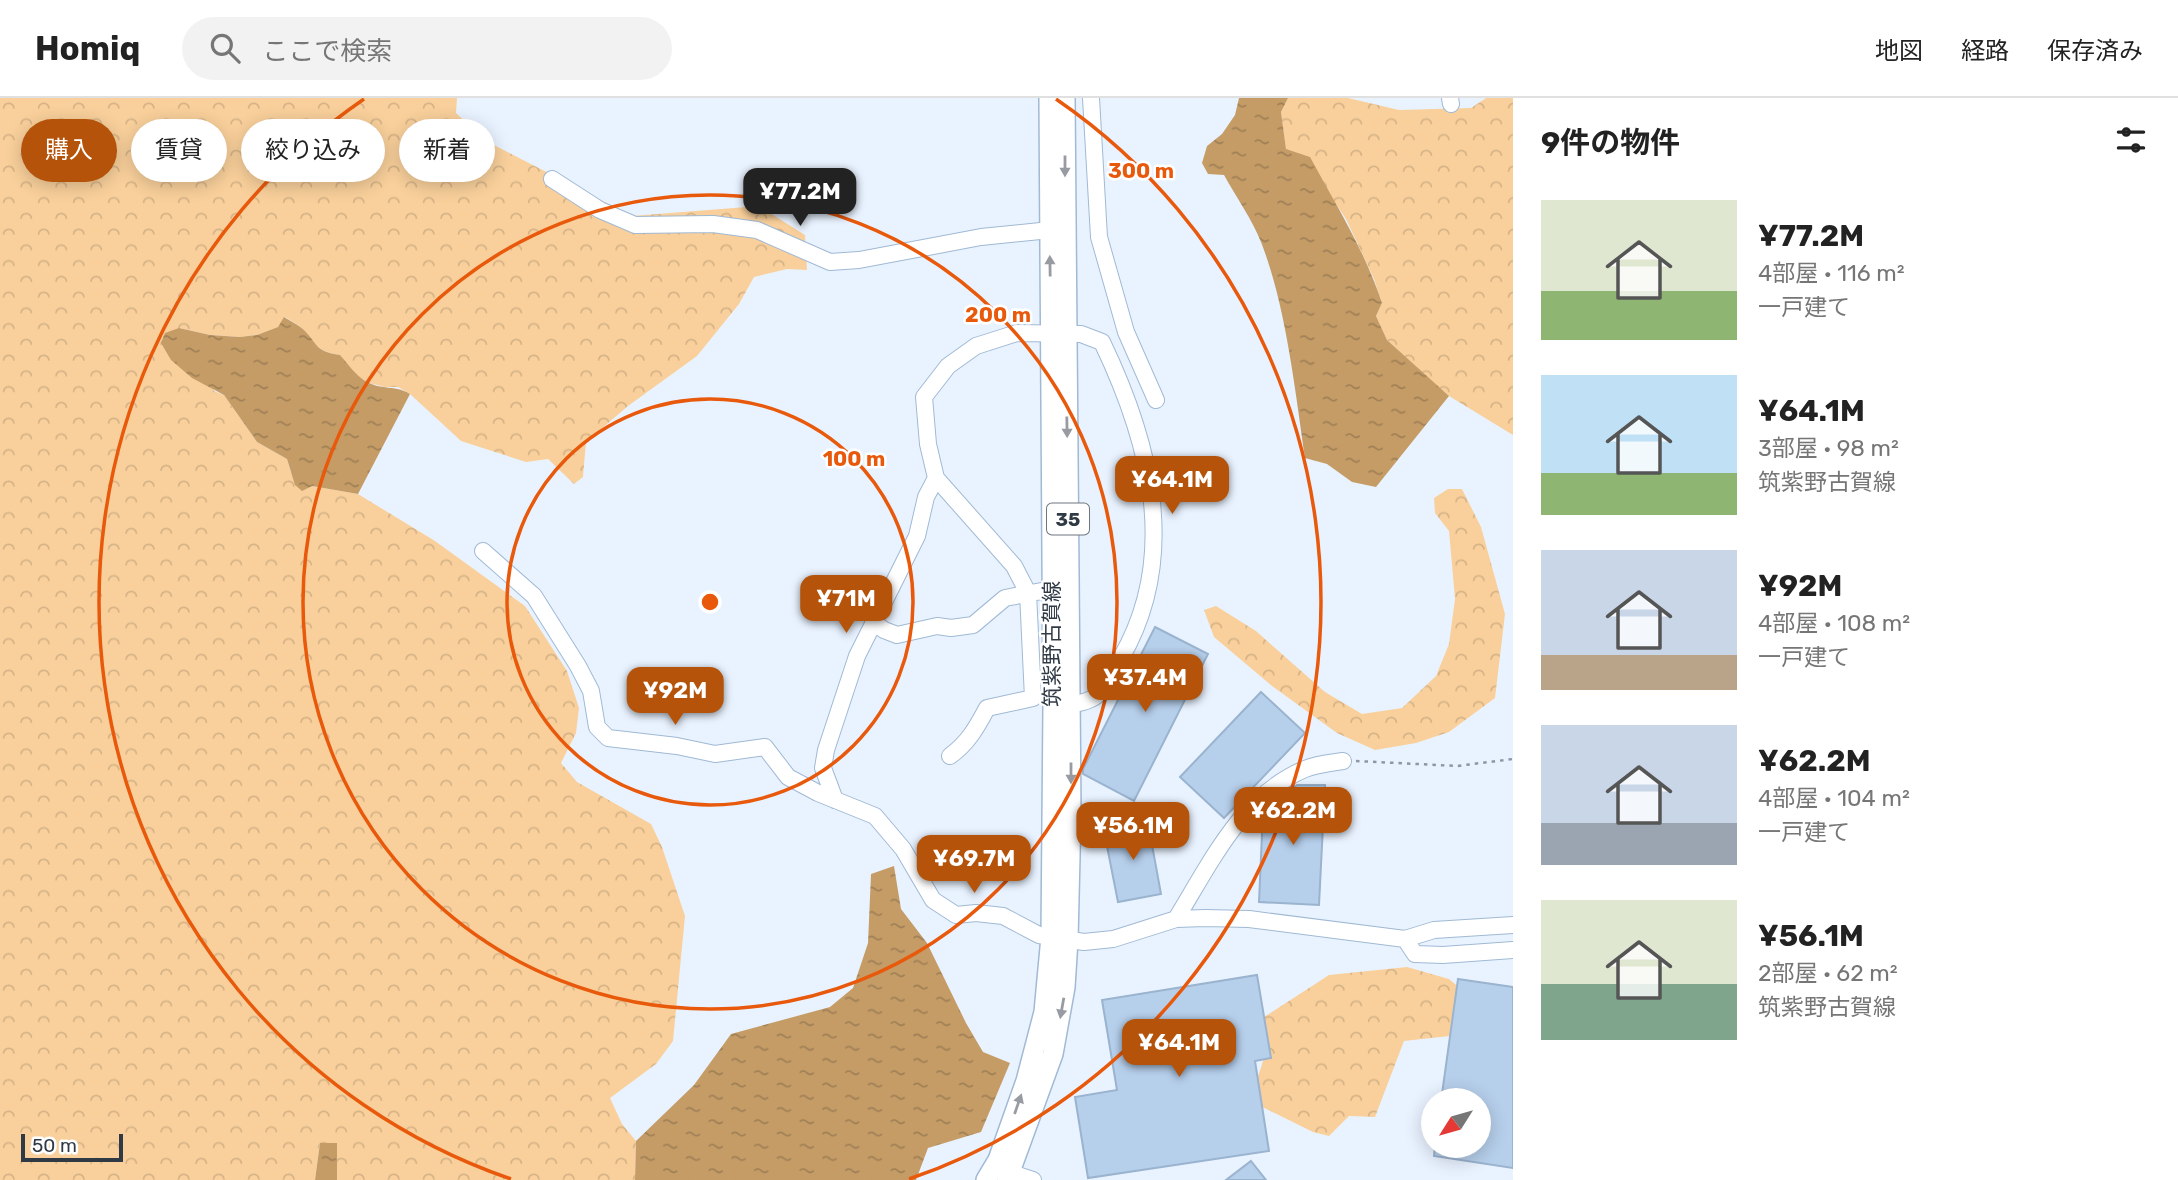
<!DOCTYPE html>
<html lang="ja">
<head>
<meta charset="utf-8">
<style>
  :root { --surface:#fff; --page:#f2f2f2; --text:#222; --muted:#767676; --line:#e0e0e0; --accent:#b45309 }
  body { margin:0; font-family:Rubik,"Noto Sans JP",sans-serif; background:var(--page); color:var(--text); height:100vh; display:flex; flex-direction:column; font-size:26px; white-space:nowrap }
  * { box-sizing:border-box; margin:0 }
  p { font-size:23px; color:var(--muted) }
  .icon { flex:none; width:38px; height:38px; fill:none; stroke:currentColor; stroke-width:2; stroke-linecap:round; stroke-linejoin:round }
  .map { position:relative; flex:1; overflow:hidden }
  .details { display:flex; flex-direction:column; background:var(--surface); width:665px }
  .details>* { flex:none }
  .banner { position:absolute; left:21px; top:21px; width:665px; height:63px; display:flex; gap:14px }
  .needle { width:46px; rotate:233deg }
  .controls { position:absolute; left:1421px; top:990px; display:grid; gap:14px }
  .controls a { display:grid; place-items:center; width:70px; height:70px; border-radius:50%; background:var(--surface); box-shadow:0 4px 18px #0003; font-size:35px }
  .scale { position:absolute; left:21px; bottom:18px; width:102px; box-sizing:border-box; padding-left:7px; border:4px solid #303a45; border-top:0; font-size:19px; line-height:24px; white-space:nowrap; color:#303a45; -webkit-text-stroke:5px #fff; paint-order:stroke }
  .price { position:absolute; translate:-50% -60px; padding:0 16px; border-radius:14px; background:var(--accent); color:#fff; font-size:23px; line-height:46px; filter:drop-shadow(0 2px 4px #0008) }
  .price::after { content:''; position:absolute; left:50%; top:42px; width:21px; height:16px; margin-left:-10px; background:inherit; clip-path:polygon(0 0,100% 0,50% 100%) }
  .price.on { background:#222; color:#fff }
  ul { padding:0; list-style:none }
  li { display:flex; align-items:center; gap:21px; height:175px; padding:0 28px }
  li span { display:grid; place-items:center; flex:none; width:196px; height:140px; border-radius:0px; color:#555 }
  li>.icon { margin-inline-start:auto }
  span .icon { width:84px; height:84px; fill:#fffc; stroke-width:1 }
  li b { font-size:30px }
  h2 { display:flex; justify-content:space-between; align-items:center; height:84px; padding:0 28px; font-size:30px }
  .pill { padding:0 24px; border-radius:32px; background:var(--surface); box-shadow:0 4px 18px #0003; font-size:24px; line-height:63px }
  .pill.on { background:var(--accent); color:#fff }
  header { display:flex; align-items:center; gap:42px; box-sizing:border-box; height:98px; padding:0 35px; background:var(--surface); border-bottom:2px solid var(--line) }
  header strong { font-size:33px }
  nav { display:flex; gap:38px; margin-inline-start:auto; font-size:24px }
  .search { width:490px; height:63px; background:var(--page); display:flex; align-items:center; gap:18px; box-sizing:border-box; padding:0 24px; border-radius:38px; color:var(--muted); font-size:26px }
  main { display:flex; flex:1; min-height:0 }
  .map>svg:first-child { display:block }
  .forest { fill:url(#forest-crowns) }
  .water { fill:url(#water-ripples) }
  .building { fill:#b6cfeb; stroke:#9ab3ce; stroke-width:2 }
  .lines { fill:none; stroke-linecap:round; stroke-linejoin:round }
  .minor-casing { stroke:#a0b9d4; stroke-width:18 }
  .major-casing { stroke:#a0b9d4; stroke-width:22 }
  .path { stroke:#8d97a3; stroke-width:2.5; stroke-dasharray:3.5 5; stroke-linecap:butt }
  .minor { stroke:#fff; stroke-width:16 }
  .major { stroke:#fff; stroke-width:19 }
  .oneway { fill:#989ca2 }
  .ring { fill:none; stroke:#e8590c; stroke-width:3.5 }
  .labels { text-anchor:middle; stroke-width:5; stroke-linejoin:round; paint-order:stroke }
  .shield { fill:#fff; stroke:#6e757d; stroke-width:2 }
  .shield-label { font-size:19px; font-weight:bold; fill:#303a45 }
  .street-label { font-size:21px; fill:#303a45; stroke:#fff }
  .centre { fill:#e8590c; stroke:#fff; stroke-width:3.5 }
  .ring-label { font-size:21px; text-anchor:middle; font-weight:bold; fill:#e8590c; stroke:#fff; stroke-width:5; stroke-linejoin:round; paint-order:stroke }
</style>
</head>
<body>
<header>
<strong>Homiq</strong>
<div class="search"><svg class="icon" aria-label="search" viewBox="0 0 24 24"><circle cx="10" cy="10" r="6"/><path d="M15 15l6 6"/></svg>ここで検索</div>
<nav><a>地図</a><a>経路</a><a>保存済み</a></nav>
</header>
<main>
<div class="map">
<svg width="1513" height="1082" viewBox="0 0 1513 1082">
  <defs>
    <pattern id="forest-crowns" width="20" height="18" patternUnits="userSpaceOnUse" patternTransform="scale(1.75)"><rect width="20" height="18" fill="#f9d09b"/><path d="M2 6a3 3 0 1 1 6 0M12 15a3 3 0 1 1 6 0" fill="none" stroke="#d6b387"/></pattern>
    <pattern id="water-ripples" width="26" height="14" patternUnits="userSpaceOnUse" patternTransform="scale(1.75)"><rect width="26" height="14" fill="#c59c66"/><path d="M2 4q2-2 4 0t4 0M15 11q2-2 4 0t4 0" fill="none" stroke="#a08056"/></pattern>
  </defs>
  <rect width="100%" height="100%" fill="#e9f3ff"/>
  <!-- forest -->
  <path class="forest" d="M0,0h457l-1,15 28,27 148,76 127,-10 46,29 2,35 -20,-1 -33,8 -15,27 -42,52 -69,50 -42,36 -3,35 -9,7 -26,-25 -22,3 -65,-21 -51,-47 -12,-7h-13l-16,-4 -13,-7 -16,-21c-25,-4 -22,-10 -36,-25 -5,-5 -13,-9 -19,-13l-7,10 -21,8 -17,2 -30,-2 -31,-7 35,63 10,4 33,47 30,17 4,14 21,13 46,8 77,47 90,65 42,65 12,37 -3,25 -15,30 16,19 74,42 11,23 23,69 -12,125 -17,23 -46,34 12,26 14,17 -1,39h-298v-37h-17l-5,37h-315z
    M1288,0h60l51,12 72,-2 15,-10h27v337l-64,-39 -12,-10 -50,-46 -11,-24 6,-13 -8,-24 -28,-60 -14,-21 -46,-48 -5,-38z
    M1448,391h14l19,38 24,87 -10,84 -46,34 -33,11 -41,7 -38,-17 -65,-47 -58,-49 -10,-27 12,-4 40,25 69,61 37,22 40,-6 34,-32 13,-32 6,-45 -6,-68 -14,-18 -1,-15z
    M1407,869l42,12 12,10 -11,47 -46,5 -29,76 -26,-1 -20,20 -16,-4 -63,-31 15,-46 -4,-36 68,-44z"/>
  <!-- water -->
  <path class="water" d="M1239,0h49l-7,14 5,37 24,8c26,48 55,94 72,146l-6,13 11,24 62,56 -73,91 -24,-5 -25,-18 -22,-6c-10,-68 -19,-152 -44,-216 -9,-23 -25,-45 -37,-67l-16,-1 -6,-11 5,-17 15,-12 13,-19z
    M284,219c6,4 15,8 20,13 15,15 10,21 36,25 13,15 22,30 44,32 12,2 16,1 26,7l-52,100 -46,-8 -10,5 -7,-6 -8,-26 -30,-17 -33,-47 -32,-17 -21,-18 -10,-17 4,-10 14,-5 31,7 30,2 17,-2 21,-8z
    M894,768l7,43 26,34 39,80 17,29 27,11 -29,69 -53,16 -12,32h-281l1,-39 58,-56 37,-51 99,-27 23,-19 15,-45 3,-69z
    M320,1045h17v37h-22z"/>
  <!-- building -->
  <path class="building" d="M1155,529l53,27 -74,147 -51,-27v-5z
    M1261,594l44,41 -81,85 -44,-41z
    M1297,687h28l-6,120 -60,-3 4,-91z
    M1148,725l13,71 -43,8 -14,-71z
    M1257,877l14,83 -16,3 14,90 -181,27 -13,-81 42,-7 -15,-90z
    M1458,881l55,8v181l-79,-12 1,-10h44v-45h-38z
    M1251,1063l15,19h-40z"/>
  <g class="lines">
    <defs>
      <path id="minor" d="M1091,0l8,139 27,95 30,68
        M1450,0l1,6
        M552,81l48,31 35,15 78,-1 44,6 73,32 29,-2 122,-23 69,-7
        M483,453l51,45 44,70 13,25 6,36 11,11 69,8 38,8 50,-7 23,30 30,16 57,23 28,33 30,51 23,15 20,-2 27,3 36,19 45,7 29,-3 63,-20 29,-1 44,1 156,20 29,-9 79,-5
        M873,524l11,8 13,5 40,-9 14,2 22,-3 32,-27 47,-9
        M950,658c18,-13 27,-29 37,-48l46,-10 -5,-105 -14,-27 -78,-88 -8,-34 -4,-47 24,-31 28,-20 41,-13 64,1 21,8c48,100 78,214 19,316 -20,34 -20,46 -62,47
        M835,702l-12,-32 3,-18 31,-94 60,-120 9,-39 10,-19
        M1176,821c34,-55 66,-124 129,-150 12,-5 26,-6 38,-8
        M1405,841l10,15 28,1 70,-5
        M999,1071l34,11"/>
      <path id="major" d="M986,1082l12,-20 28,-79 18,-69 7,-75 2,-232 -4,-607
        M1007,1082l46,-126 12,-67 3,-47 3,-126 -6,-716"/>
    </defs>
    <!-- minor casing -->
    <use href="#minor" class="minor-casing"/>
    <!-- major casing -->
    <use href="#major" class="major-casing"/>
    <!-- path -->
    <path class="path" d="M1356,663l101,5 56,-7"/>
    <!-- minor -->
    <use href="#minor" class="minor"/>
    <!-- major -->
    <use href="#major" class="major"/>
  </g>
  <!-- one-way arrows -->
  <defs><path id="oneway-solid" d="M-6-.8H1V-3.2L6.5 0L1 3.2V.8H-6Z" transform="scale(1.75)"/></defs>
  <g class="oneway">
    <use href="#oneway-solid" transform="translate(1065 68) rotate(90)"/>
    <use href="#oneway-solid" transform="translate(1050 168) rotate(-91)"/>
    <use href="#oneway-solid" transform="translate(1067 329) rotate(89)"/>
    <use href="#oneway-solid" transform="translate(1071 675) rotate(90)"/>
    <use href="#oneway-solid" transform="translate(1062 910) rotate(100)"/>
    <use href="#oneway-solid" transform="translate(1018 1006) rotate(-71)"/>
  </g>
  <!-- distance rings -->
  <g class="ring">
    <circle cx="710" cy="504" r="203"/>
    <circle cx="710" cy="504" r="407"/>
    <path d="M511 1081A610 610 0 0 1 364 1M1056 1A610 610 0 0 1 909 1081"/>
  </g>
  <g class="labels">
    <!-- shield labels -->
    <rect class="shield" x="1047" y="405.5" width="42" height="31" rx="5"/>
    <g class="shield-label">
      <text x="1068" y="428">35</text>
    </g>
    <!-- street labels -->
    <g class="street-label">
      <text transform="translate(1052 546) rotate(-90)" y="7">筑紫野古賀線</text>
    </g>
  </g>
  <circle cx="710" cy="504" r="10" class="centre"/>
  <g class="ring-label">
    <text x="1141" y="80">300 m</text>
    <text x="998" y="224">200 m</text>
    <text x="854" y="368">100 m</text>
  </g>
</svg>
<div class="controls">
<a><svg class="needle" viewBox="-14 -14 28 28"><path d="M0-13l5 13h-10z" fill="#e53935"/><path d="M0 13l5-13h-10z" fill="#767676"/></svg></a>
</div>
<div class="scale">50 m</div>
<b class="price on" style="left:800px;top:130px">¥77.2M</b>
<b class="price" style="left:1172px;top:418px">¥64.1M</b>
<b class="price" style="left:846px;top:537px">¥71M</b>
<b class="price" style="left:1145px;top:616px">¥37.4M</b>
<b class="price" style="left:675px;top:629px">¥92M</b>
<b class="price" style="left:1293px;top:749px">¥62.2M</b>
<b class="price" style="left:1133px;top:764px">¥56.1M</b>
<b class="price" style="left:974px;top:797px">¥69.7M</b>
<b class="price" style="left:1179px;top:981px">¥64.1M</b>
<div class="banner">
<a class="pill on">購入</a>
<a class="pill">賃貸</a>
<a class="pill">絞り込み</a>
<a class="pill">新着</a>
</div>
</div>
<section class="details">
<h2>9件の物件<svg class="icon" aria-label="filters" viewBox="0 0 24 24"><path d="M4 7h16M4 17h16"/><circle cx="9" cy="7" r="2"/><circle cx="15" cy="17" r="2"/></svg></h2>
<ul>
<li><span style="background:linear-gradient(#dfe7d0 65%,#8fb573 0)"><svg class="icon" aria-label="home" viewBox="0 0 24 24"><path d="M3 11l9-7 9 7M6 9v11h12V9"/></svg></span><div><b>¥77.2M</b><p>4部屋 · 116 m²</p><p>一戸建て</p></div></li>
<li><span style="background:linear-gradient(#bfe0f5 70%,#8fb573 0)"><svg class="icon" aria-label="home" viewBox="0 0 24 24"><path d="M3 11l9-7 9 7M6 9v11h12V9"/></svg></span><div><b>¥64.1M</b><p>3部屋 · 98 m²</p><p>筑紫野古賀線</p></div></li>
<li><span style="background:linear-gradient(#c9d6e8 75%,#b9a48a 0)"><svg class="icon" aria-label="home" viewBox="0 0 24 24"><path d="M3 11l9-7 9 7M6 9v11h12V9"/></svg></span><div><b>¥92M</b><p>4部屋 · 108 m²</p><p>一戸建て</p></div></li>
<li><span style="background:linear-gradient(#c9d6e8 70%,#9aa5b1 0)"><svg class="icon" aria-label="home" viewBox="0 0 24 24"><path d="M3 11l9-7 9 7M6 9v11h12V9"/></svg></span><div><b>¥62.2M</b><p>4部屋 · 104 m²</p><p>一戸建て</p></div></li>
<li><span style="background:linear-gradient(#dfe7d0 60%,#7fa58c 0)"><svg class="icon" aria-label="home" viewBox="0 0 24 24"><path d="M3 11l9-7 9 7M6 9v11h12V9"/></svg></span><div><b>¥56.1M</b><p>2部屋 · 62 m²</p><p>筑紫野古賀線</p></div></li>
</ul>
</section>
</main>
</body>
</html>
